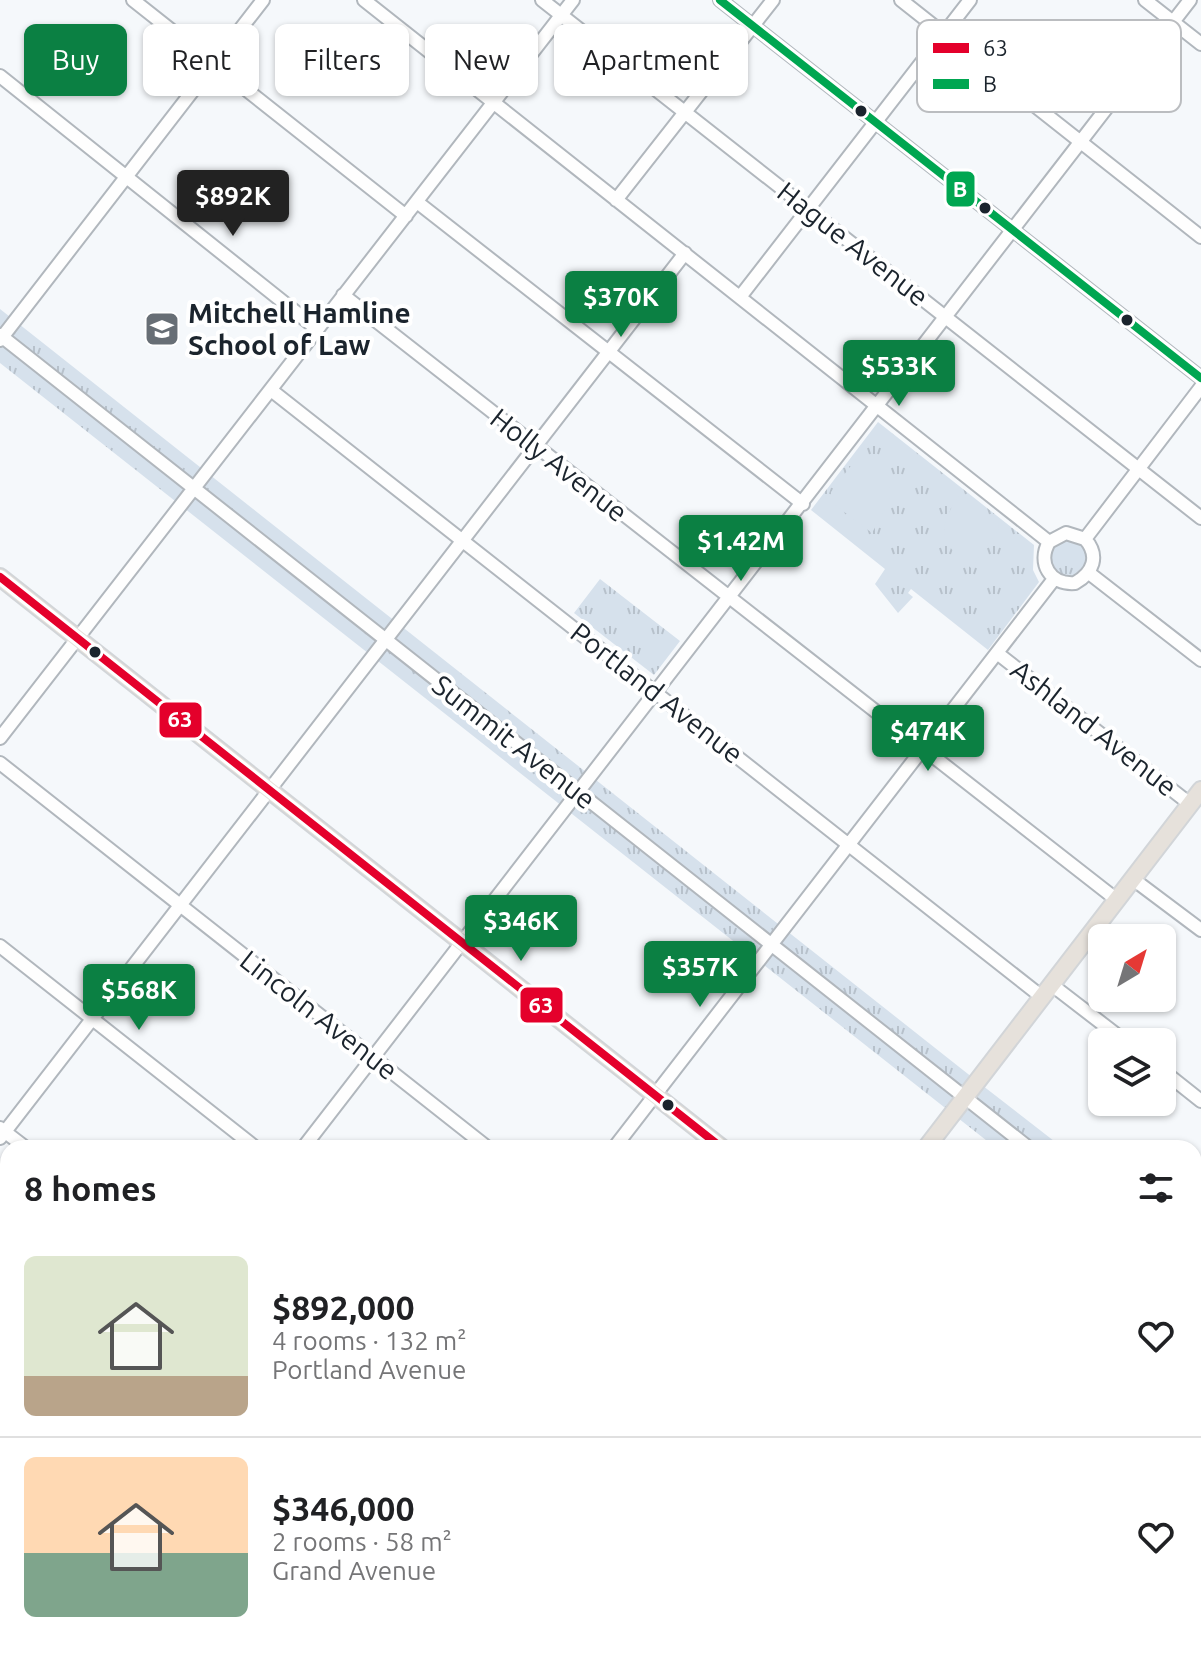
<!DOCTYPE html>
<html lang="en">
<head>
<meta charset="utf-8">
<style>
  :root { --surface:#fff; --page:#f2f2f2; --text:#202124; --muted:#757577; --line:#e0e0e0; --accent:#0b8043 }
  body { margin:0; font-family:Ubuntu,sans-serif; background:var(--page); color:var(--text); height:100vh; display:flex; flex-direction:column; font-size:30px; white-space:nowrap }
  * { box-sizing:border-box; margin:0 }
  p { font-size:26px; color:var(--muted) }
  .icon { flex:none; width:44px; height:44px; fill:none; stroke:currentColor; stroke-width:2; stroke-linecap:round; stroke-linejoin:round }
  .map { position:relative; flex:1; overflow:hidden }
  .panel { position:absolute; left:0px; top:1140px; width:1202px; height:514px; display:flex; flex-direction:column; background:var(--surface); border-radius:24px 24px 0 0; box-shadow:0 2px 6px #0004 }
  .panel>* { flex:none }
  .guide { position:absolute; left:24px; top:24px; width:800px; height:72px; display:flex; gap:16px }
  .needle { width:52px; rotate:38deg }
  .controls { position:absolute; left:1088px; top:924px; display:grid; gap:16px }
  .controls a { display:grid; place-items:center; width:88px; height:88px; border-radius:12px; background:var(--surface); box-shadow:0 2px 6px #0004; font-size:40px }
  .price { position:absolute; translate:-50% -68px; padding:0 18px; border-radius:8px; background:var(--accent); color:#fff; font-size:26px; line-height:52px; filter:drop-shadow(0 2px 4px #0008) }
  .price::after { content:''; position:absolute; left:50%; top:48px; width:24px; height:18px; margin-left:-12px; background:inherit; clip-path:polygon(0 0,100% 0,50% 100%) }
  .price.selected { background:#222; color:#fff }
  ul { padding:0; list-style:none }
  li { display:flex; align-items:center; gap:24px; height:200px; padding:0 24px }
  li+li { border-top:2px solid var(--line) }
  li span { display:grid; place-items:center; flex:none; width:224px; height:160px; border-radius:12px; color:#555 }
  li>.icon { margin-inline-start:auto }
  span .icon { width:96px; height:96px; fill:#fffc; stroke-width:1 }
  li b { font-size:34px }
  h2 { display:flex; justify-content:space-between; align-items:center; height:96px; padding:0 24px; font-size:34px }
  .pill { padding:0 28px; border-radius:12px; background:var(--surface); box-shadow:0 2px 6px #0004; font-size:28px; line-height:72px }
  .pill.selected { background:var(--accent); color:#fff }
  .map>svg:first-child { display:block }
  .grass { fill:url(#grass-tufts) }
  .forest { fill:url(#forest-firs) }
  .pitch { fill:#d6e1ec }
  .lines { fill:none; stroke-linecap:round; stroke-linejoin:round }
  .minor-casing { stroke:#b1b7bd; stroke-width:16 }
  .major-casing { stroke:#d2d5d8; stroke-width:20 }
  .minor { stroke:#fefefe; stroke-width:12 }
  .major { stroke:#e6e1db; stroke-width:16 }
  .bus-1-casing { stroke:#fff; stroke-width:14 }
  .bus-2-casing { stroke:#fff; stroke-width:14 }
  .bus-1 { stroke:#e4002b; stroke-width:8 }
  .bus-2 { stroke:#00a651; stroke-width:8 }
  .bus-dot { fill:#1b242d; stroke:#fff; stroke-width:3 }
  .labels { text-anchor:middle; stroke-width:8; stroke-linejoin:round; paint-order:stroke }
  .street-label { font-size:28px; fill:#1b242d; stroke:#fff }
  .poi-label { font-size:28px; font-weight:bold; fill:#1b242d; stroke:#fff; text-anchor:start }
  .key { fill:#fff; stroke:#bbbdc0; stroke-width:2 }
  .key-label { font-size:22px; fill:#1b242d }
  .line-badge { stroke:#fff; stroke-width:3 }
  .badge-label { font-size:22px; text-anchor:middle; font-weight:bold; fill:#fff }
</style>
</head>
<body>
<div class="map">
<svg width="1201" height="1653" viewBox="0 0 1201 1653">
  <defs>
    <pattern id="grass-tufts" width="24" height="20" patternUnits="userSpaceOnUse" patternTransform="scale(2)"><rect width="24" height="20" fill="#d6e1ec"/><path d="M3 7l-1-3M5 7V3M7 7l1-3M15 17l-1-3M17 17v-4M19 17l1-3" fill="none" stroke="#b7c1cb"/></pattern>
    <pattern id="forest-firs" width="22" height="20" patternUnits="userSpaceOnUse" patternTransform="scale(2)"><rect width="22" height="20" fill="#d1deed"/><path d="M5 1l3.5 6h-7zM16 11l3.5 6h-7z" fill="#b3becc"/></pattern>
  </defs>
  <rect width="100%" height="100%" fill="#f5f8fb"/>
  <!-- grass -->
  <path class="grass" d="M0,309l987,780 76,59h-67l-996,-785z
    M878,422l156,123 -1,25 6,12 -51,68 -77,-61 -3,4 5,4 -15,16 -23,-29 10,-15 -74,-59z
    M1050 558a19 19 0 1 1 38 0a19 19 0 1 1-38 0Z
    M600,579l80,62 -26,34 -80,-62z"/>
  <!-- forest -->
  <path class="forest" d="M0,1597l8,6v43h55l9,7h-72z"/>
  <!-- pitch -->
  <path class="pitch" d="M859,455l31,29 -1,18 -17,31 -41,-31v-10z
    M961,493l38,29 -1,9 -27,37c-33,-26 -34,-42 -10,-75z"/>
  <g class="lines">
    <defs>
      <path id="minor" d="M133,0l273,216
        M364,0l685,542
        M542,0l659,518
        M720,0l481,378
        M901,0l300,237
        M1145,0l56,44
        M0,76l317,253
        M616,200l157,-200
        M417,202l386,302
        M343,295l774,605
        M740,297l230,-297
        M0,335l1029,813
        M0,340l263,-340
        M271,390l771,607
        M1085,539l116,-152
        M1049,542c-12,21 1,43 26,41 18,-10 25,-27 10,-44
        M1049,542l17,-9 19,6
        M1089,573l112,87
        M997,653l193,151
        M0,738l573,-738
        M0,763l488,385
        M1133,879l68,51
        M0,946l256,202
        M1052,985l74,57
        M1162,1070l39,31
        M0,1128l26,20
        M0,1138l685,-885
        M303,1148l887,-1148
        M614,1148l440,-569
        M1194,1201l7,-9
        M1194,1277l7,5
        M0,1310l8,7
        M1194,1473l7,-9
        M0,1484l8,6
        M1194,1499l7,6
        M4,1531l4,-5
        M0,1581l8,6
        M82,1646l9,7
        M463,1646v7
        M692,1646l1,7
        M892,1646l7,4 9,-4
        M260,1653l2,-7
        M530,1653l1,-7"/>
      <path id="major" d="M0,577l722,571
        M926,1148l275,-358
        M1069,1646l4,7"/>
    </defs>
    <!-- minor casing -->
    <use href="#minor" class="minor-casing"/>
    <!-- major casing -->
    <use href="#major" class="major-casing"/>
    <!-- minor -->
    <use href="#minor" class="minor"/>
    <!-- major -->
    <use href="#major" class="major"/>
    <defs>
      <path id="bus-1" d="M0,577l722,571"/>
      <path id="bus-2" d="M720,0l481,378"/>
    </defs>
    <!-- bus-1 casing -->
    <use href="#bus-1" class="bus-1-casing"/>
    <!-- bus-2 casing -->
    <use href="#bus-2" class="bus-2-casing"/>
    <!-- bus-1 -->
    <use href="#bus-1" class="bus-1"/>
    <!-- bus-2 -->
    <use href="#bus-2" class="bus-2"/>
  </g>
  <!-- icons -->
  <defs>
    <symbol id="university-square" viewBox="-11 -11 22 22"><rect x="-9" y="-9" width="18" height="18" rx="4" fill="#676e75" stroke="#fff"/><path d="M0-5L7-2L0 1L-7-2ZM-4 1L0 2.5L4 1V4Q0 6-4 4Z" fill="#fff"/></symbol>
  </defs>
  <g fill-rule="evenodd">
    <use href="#university-square" x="142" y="309" width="40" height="40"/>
  </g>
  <!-- markers -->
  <g class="bus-dot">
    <circle cx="861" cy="111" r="7"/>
    <circle cx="985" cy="208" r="7"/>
    <circle cx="1127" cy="320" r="7"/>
    <circle cx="95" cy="652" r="7"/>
    <circle cx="668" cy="1105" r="7"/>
  </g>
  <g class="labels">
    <!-- street labels -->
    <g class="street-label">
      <text transform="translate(853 244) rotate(38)" y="10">Hague Avenue</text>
      <text transform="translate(559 465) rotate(38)" y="10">Holly Avenue</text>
      <text transform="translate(657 693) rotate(38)" y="10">Portland Avenue</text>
      <text transform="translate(1094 728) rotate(38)" y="10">Ashland Avenue</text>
      <text transform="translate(514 742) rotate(38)" y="10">Summit Avenue</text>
      <text transform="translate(319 1015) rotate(38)" y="10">Lincoln Avenue</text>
    </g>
    <!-- poi labels -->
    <g class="poi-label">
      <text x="188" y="323">Mitchell Hamline<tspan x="188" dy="32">School of Law</tspan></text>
    </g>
  </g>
  <!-- legend -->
  <rect x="917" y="20" width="264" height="92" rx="12" class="key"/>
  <rect x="933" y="43" width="36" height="10" fill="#e4002b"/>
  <rect x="933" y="79" width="36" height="10" fill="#00a651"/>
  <g class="key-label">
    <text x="983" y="56">63</text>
    <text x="983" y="92">B</text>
  </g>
  <g class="line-badge">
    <rect x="945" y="170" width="31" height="38" rx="8" fill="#00a651"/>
    <rect x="158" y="701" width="45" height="38" rx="8" fill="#e4002b"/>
    <rect x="519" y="986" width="45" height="38" rx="8" fill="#e4002b"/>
  </g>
  <g class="badge-label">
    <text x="960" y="197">B</text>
    <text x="180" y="727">63</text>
    <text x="541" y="1013">63</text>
  </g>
</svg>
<div class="controls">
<a><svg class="needle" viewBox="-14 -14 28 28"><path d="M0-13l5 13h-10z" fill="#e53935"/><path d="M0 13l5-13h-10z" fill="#757577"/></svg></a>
<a><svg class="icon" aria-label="layers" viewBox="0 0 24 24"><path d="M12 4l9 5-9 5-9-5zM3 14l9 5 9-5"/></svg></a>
</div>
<b class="price selected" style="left:233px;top:238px">$892K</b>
<b class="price" style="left:621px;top:339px">$370K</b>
<b class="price" style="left:899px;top:408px">$533K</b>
<b class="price" style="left:741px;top:583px">$1.42M</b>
<b class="price" style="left:928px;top:773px">$474K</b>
<b class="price" style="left:521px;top:963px">$346K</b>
<b class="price" style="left:700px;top:1009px">$357K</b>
<b class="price" style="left:139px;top:1032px">$568K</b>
<div class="guide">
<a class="pill selected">Buy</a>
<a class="pill">Rent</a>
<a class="pill">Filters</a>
<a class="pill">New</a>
<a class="pill">Apartment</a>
</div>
<section class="panel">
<h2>8 homes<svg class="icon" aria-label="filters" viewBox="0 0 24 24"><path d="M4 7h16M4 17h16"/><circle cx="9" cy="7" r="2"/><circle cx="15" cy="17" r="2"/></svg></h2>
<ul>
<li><span style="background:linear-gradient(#dfe7d0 75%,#b9a48a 0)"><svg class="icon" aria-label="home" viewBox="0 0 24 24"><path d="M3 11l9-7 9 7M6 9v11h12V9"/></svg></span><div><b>$892,000</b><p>4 rooms · 132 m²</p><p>Portland Avenue</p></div><svg class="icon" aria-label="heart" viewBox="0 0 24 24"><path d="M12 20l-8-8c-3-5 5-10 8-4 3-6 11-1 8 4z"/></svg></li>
<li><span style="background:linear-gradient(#ffd9b3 60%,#7fa58c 0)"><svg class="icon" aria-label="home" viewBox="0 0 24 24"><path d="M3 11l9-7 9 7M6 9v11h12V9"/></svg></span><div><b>$346,000</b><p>2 rooms · 58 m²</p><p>Grand Avenue</p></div><svg class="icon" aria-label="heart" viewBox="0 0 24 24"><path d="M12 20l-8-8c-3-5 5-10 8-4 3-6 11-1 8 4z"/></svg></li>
</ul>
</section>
</div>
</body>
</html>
